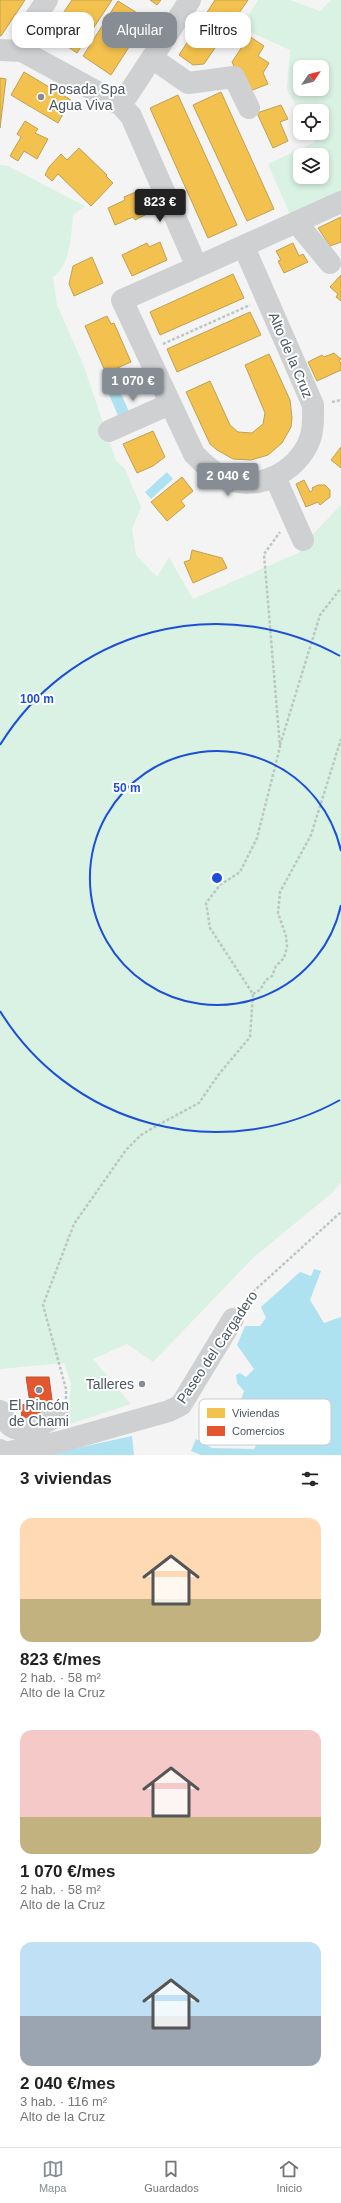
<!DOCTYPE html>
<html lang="es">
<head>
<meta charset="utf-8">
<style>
  :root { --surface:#fff; --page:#f2f2f2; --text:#222; --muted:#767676; --line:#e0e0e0; --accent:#868d94 }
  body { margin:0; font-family:Helvetica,sans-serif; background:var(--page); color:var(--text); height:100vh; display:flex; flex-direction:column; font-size:15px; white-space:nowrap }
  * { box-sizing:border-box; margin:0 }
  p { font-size:13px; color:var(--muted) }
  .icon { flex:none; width:22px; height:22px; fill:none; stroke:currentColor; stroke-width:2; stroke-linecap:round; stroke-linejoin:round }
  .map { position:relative; height:1455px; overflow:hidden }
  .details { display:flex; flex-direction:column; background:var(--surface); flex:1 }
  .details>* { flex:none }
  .hud { position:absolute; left:12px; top:12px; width:317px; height:36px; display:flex; gap:8px }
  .needle { width:26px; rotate:55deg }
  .tools { position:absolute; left:293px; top:60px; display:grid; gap:8px }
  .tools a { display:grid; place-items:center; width:36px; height:36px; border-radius:8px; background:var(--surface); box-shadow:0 2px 6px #0003; font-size:20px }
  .price { position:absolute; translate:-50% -34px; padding:0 9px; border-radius:4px; background:var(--accent); color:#fff; font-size:13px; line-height:26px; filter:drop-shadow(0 1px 2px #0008) }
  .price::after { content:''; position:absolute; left:50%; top:24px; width:12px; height:9px; margin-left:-6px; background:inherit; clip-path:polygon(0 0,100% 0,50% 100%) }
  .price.current { background:#222; color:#fff }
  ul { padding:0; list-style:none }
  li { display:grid; align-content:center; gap:8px; height:212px; padding:0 20px }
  li span { display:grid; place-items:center; height:124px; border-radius:12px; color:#555 }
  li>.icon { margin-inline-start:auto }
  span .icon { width:72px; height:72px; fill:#fffc; stroke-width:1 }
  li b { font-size:17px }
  h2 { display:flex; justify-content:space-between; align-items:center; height:48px; padding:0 20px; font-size:17px }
  .tag { padding:0 14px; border-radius:12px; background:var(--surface); box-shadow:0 2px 6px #0003; font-size:14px; line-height:36px }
  .tag.current { background:var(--accent); color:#fff }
  .dock { display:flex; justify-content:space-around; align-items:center; height:56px; border-top:1px solid var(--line); background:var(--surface); font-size:11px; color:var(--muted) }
  .dock a { display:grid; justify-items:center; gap:2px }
  .dock .current { color:var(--accent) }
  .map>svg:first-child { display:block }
  .green { fill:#d9f2e3; fill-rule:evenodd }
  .water { fill:#aee2f0 }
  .homes { fill:#f2c14e; stroke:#c0a154 }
  .shops { fill:#e4572e; stroke:#b6573d }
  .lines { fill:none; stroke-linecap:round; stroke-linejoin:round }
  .path { stroke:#bcc7c4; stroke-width:2.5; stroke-dasharray:3 2; stroke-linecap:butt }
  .minor { stroke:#ced0d2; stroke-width:22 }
  .ring { fill:none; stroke:#1d4ed8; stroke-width:2 }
  .poi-dot { fill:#868d94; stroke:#fff; stroke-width:1.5 }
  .labels { text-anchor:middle; stroke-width:4; stroke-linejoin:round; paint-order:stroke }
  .poi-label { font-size:14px; fill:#4a5661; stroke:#fff; text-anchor:start }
  .street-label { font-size:14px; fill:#4a5661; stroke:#fff }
  .key { fill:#fff; stroke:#c9ccd0; stroke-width:1 }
  .key-label { font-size:11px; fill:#4a5661 }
  .centre { fill:#1d4ed8; stroke:#fff; stroke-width:2 }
  .ring-label { font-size:12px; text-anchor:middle; font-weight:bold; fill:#1d4ed8; stroke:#fff; stroke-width:4; stroke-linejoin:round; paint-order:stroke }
</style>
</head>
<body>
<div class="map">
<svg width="341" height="1455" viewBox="0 0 341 1455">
  <rect width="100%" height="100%" fill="#f4f4f4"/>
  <!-- green -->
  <path class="green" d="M258,0h32l30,11 11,-11h10v192l-51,23 -22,-51 47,-22 -5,-9h12v-22h-22v2l-13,-24 3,-39 -49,-22zM300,67h22v22h-22zM300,155h22v22h-22z
    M0,165l8,1 77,40 -12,9c-2,19 -2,50 -20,62l4,28 26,59 33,97 9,8 16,38 -9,22 4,26 21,22 12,-20 24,42 105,-46 14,-12 -2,-4 31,-32v677l-8,10 -81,67 -99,103 -26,-18 -34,15 38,45 -64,21 4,-41 -7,-21 -64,6z"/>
  <!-- water -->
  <path class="water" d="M118,387l12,27 -11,4 -11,-26z
    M167,472l6,7 -22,20 -6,-7z
    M314,1269l7,2 -11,29 14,23 17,-6v138h-140l-10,-4 5,-12 16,9 42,1 8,-17 12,-11 -10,-10 -23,-11 3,-9 -7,-8 -1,-8 4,-2 6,4 8,-8 -17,-24 8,-19h15l6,-8 -5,-11 39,-35 11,4z
    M132,1436l2,19h-89z"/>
  <!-- homes -->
  <path class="homes" d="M0,0h25l-24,36h-1z
    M72,0h40l-35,53 -28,-19z
    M150,0h11l-4,5z
    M215,0h33l-44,64 -11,1 -14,-10z
    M118,1l29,18 -36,56 -28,-19z
    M249,36l15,10 -6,10 11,7 -6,10 5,11 -18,7 -8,-7 -10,-22z
    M24,72l47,28 -13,23 -47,-28z
    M0,78l6,1 -6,49z
    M221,92l53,117 -27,12 -54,-116z
    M178,95l59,130 -29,13 -58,-130z
    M281,105l7,14 -8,3 8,19 -15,7 -16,-35z
    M25,121l13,8 -3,4 13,6 -11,20 -13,-8 -6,10 -8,-5 11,-19 -4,-3z
    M79,148l28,27 -1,1 7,7 -22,23 -33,-32 -6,7 -7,-6 4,-8 12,-13 6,6z
    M143,189l10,22 -18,9 -2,-3 -18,8 -7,-17 17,-8 -1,-3z
    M341,217v25l-11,4 -12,-18z
    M160,242l7,18 -35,16 -10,-21 25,-12 2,4z
    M293,243l6,13 4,-2 5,8 -24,11 -6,-12 3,-1 -5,-9z
    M92,257l11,26 -29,13 -5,-12 4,-18z
    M233,274l11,24 -84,37 -10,-23z
    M341,275v26l-5,-4 2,-3 -8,-7z
    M250,312l11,23 -84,37 -10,-23z
    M107,316l4,8 3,-1 17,39 -25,11 -21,-47z
    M334,353l7,6 -2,2 2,2v7l-24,11 -9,-19 14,-7 2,2z
    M269,354l21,46 2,18 -1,9 -9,16 -14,12 -17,5 -18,-1 -16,-9 -7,-6 -24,-52 24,-11 20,44 8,7 14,1 11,-9 2,-11 -20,-48z
    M153,431l12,26 -12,9 -16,7 -14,-29z
    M341,447v21l-10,-8z
    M182,477l11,14 -12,10 4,5 -18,15 -16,-19z
    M304,480l6,12 3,-2 -1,-2 6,-3h7l5,5v7l-10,8 -2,-3 -12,5 -10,-23z
    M192,550l30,8 5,10 -34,15 -9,-21 6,-2z"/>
  <!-- shops -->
  <path class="shops" d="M26,1377h23l5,38 -32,5 -1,-15 9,-2z"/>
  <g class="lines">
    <!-- path -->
    <path class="path" d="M163,344l87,-39
      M332,402l9,-2
      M280,745l40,-130 21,-27
      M253,994l7,-4 6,-10 6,-4 4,-10 8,-8 3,-11 -1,-11 -8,-23 2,-21 31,-57 30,-96
      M244,1304l11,-14 86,-78
      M66,1399v-10l-23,-84 31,-81 52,-74 15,-15 17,-10 41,-22 20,-29 31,-37 3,-43 -43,-66 -4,-25 14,-18 20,-13 17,-34 23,-91 -16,-193 16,-22"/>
    <!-- minor -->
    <path class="minor" d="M0,50l22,1 99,54 10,11 66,151 144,-65
      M22,51l5,-21 20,-30
      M152,58l36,25 46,-6 15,31
      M121,105l69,-105
      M297,223l33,40
      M197,267l-75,33 72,154c9,9 17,17 28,23 34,17 76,-5 88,-38 4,-11 3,-22 3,-34l-69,-158
      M109,431l61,-27
      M275,477l28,63
      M0,1411c3,5 7,14 14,17 13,5 33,-6 44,-13
      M0,1450l4,3 55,-11 110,-31 12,-6 52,-86"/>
  </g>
  <!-- distance rings -->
  <g class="ring">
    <path d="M341 905A127 127 0 1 1 341 851"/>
    <path d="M340 1100A254 254 0 0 1 0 1011M0 745A254 254 0 0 1 340 656"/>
  </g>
  <!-- markers -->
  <g class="poi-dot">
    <circle cx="41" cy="97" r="4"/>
    <circle cx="142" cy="1384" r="4"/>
    <circle cx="39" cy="1390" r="4"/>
  </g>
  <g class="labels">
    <!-- poi labels -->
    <g class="poi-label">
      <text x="49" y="94">Posada Spa<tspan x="49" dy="16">Agua Viva</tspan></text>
      <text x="134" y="1389" text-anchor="end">Talleres</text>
      <text x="39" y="1410" text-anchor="middle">El Rincón<tspan x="39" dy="16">de Chami</tspan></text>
    </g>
    <!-- street labels -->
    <g class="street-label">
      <text transform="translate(291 355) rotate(67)" y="5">Alto de la Cruz</text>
      <text transform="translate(217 1347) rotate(-56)" y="5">Paseo del Cargadero</text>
    </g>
  </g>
  <!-- legend -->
  <rect x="199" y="1399" width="132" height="46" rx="6" class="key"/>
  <rect x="207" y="1408" width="18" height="10" fill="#f2c14e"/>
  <rect x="207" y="1426" width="18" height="10" fill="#e4572e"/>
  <g class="key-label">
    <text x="232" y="1417">Viviendas</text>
    <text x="232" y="1435">Comercios</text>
  </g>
  <circle cx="217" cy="878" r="6" class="centre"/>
  <g class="ring-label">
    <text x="37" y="703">100 m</text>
    <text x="127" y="792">50 m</text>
  </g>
</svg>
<div class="tools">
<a><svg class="needle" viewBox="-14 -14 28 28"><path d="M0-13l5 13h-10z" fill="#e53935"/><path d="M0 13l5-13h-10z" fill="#767676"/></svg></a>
<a><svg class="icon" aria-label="locate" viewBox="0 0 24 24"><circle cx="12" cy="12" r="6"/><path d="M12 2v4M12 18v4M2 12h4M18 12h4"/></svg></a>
<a><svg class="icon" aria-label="layers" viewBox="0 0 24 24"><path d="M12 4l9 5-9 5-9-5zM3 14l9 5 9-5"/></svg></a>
</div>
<b class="price current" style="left:160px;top:223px">823 €</b>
<b class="price" style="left:133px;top:402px">1 070 €</b>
<b class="price" style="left:228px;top:497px">2 040 €</b>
<div class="hud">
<a class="tag">Comprar</a>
<a class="tag current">Alquilar</a>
<a class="tag">Filtros</a>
</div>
</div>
<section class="details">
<h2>3 viviendas<svg class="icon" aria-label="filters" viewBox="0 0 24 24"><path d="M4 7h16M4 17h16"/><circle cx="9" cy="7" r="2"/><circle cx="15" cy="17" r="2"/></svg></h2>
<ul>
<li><span style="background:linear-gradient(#ffd9b3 65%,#c2b280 0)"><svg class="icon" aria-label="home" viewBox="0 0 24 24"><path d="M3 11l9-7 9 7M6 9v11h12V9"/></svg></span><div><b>823 €/mes</b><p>2 hab. · 58 m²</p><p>Alto de la Cruz</p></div></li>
<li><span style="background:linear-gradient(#f6c9c9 70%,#c2b280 0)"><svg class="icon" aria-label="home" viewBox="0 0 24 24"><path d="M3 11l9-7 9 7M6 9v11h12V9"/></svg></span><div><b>1 070 €/mes</b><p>2 hab. · 58 m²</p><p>Alto de la Cruz</p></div></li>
<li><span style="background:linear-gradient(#bfe0f5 60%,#9aa5b1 0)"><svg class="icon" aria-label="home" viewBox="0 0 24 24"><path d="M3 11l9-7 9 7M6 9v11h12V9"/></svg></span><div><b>2 040 €/mes</b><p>3 hab. · 116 m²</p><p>Alto de la Cruz</p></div></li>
</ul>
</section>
<nav class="dock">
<a class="current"><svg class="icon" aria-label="map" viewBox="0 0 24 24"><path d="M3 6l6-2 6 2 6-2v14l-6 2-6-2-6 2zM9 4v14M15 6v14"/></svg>Mapa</a>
<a><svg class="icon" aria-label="saved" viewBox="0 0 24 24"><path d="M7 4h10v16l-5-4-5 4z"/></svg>Guardados</a>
<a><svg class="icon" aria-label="home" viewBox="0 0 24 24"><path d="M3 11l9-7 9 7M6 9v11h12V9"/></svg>Inicio</a>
</nav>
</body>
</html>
